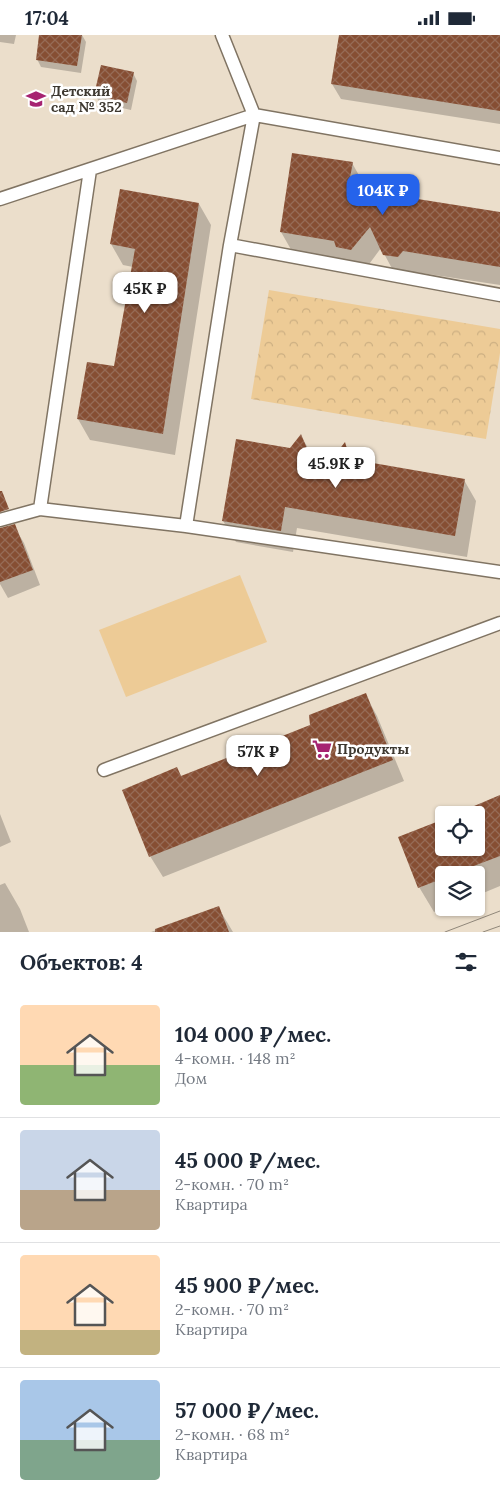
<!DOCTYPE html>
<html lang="ru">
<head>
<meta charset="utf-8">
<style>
  :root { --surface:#fff; --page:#f2f2f3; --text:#1f2937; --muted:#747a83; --line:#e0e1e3; --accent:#2563eb }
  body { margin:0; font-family:Lora,serif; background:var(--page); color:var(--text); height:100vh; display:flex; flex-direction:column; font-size:19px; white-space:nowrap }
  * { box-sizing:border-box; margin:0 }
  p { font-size:16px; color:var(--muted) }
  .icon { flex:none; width:28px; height:28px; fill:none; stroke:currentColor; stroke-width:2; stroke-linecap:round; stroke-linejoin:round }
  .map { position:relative; height:897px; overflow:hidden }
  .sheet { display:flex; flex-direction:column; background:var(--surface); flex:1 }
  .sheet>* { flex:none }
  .tools { position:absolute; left:435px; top:771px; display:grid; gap:10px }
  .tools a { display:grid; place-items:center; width:50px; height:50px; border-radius:5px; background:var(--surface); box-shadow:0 1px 4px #0004; font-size:25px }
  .price { position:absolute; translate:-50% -42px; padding:0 11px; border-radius:10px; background:#fff; color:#222; font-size:16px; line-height:32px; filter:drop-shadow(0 1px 2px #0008) }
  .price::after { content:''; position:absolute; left:50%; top:30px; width:15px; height:11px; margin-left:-8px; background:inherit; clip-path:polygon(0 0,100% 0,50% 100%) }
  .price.active { background:var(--accent); color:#fff }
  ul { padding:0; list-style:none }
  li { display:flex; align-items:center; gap:15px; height:125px; padding:0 20px }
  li+li { border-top:1px solid var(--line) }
  li span { display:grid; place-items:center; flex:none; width:140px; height:100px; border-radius:5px; color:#555 }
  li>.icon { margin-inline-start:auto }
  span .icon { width:60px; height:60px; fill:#fffc; stroke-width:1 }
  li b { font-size:21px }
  h2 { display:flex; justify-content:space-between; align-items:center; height:60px; padding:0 20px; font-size:21px }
  .status { display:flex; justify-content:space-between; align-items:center; height:35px; padding:0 25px; background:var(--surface); direction:ltr }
  .status svg { height:14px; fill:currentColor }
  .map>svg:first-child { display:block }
  .park { fill:url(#park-crowns) }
  .pitch { fill:#edcb96 }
  .shadow { fill:#0003 }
  .building { fill:url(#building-cross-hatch) }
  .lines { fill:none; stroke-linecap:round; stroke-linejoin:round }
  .service-casing { stroke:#807463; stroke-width:15 }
  .service { stroke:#fff; stroke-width:12 }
  .tram { stroke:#90877a; stroke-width:1 }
  .labels { text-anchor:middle; stroke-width:5; stroke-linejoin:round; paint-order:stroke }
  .poi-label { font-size:14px; font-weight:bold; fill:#3d3830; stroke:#fff; text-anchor:start }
</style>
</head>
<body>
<div class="status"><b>17:04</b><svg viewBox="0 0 49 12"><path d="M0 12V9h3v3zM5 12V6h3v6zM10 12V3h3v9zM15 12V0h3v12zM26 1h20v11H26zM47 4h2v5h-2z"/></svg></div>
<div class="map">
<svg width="500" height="897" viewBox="0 0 500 897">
  <defs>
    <pattern id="park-crowns" width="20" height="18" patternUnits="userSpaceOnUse" patternTransform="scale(1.25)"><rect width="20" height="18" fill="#edcb96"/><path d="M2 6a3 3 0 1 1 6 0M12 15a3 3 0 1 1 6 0" fill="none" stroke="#ccaf82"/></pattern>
    <pattern id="building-cross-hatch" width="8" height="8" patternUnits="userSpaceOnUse" patternTransform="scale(1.25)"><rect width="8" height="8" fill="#864e33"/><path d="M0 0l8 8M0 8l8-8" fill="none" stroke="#966b56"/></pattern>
  </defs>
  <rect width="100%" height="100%" fill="#ebdecb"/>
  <!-- park -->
  <path class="park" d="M269,255l231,39v24l-14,86 -235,-40z"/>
  <!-- pitch -->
  <path class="pitch" d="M240,540l27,67 -141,55 -27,-67z"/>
  <!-- shadow -->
  <path class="shadow" d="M0,0h16l-2,9 -14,-2z
    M41,0h41l4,7 -5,31 -40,-6 -4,-8z
    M340,0h160v89l-159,-25 -9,-15z
    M133,38l4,8 -6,29 -31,-7 -5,-8z
    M352,128l12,21 -1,8 137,21v72l-85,-13 -5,6 -14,-2 -15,-28 -17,23 -71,-18 -12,-21z
    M199,169l12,21 -36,230 -85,-15 -12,-21 37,-51 18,-101 -10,-2 -12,-21z
    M301,401l10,17 23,4 11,-13 9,17 110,19 12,21 -9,56 -170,-29 -4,24 -57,-10 -13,-21 68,-71z
    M15,493l9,15 16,42 -32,13 -8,-14v-50z
    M365,659l12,22 27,65 -241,96 -13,-21 27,-87 5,8 129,-51z
    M500,761v90l-24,10v-21h-32v32h2l-12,5 -15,-25 25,-40h32v-32h-20z
    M0,779l11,28 -11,5z
    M5,848l15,26 9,23h-29v-47z
    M218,872l15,25h-82z"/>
  <!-- building -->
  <path class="building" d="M39,0h43l-5,31 -41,-6z
    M339,0h161v76l-169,-27z
    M101,30l33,7 -7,31 -33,-8z
    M292,118l61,9 -5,26 152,24v55l-97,-16 -5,6 -15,-2 -13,-28 -19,23 -15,-3 -2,-6 -54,-9z
    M120,154l79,14 -36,231 -86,-15 10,-57 27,4 21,-117 -25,-5z
    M301,399l7,17 26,5 11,-14 5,17 115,20 -10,57 -170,-29 -4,24 -59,-10 14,-82 54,9z
    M0,456h2l7,18 -9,3z
    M15,489l18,46 -33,12v-54z
    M366,658l27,67 -244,97 -27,-67 55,-23 4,9 129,-51 -1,-10z
    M500,760v61l-50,19h-6v3l-26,10 -20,-51 46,-18v28h32v-32h-23z
    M219,871l10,26h-74v-3z"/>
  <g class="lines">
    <defs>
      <path id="service" d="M0,164l254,-84 246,43
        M230,210l270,50
        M40,474l50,-339
        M0,485l40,-11 146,17 314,46
        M186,491l44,-281 24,-130 -32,-80
        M104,735l396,-147"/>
    </defs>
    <!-- service casing -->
    <use href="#service" class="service-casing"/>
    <!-- service -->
    <use href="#service" class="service"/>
    <!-- tram -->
    <path class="tram" d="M445,897l55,-21
      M483,897l17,-6"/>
  </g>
  <!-- icons -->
  <defs>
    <symbol id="school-bare" viewBox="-9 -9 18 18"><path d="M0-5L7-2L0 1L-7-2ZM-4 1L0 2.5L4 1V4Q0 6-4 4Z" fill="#a62371" stroke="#fff" stroke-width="2.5" paint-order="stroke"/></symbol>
    <symbol id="supermarket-bare" viewBox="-9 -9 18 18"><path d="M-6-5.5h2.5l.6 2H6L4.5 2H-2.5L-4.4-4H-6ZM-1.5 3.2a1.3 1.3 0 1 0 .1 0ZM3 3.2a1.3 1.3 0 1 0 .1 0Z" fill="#a62371" stroke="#fff" stroke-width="2.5" paint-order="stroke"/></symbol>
  </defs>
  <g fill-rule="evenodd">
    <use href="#school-bare" x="22" y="50" width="28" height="28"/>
    <use href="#supermarket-bare" x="308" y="700" width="28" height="28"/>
  </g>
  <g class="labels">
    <!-- poi labels -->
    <g class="poi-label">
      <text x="51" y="61">Детский<tspan x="51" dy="16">сад № 352</tspan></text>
      <text x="337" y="719">Продукты</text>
    </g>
  </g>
</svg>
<div class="tools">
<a><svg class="icon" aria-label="locate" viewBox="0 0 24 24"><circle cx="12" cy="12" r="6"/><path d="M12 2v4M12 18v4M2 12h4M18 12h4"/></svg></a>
<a><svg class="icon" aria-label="layers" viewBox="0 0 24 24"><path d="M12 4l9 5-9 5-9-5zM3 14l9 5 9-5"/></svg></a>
</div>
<b class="price active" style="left:383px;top:181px">104K ₽</b>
<b class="price" style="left:145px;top:279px">45K ₽</b>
<b class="price" style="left:336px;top:454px">45.9K ₽</b>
<b class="price" style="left:258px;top:742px">57K ₽</b>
</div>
<section class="sheet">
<h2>Объектов: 4<svg class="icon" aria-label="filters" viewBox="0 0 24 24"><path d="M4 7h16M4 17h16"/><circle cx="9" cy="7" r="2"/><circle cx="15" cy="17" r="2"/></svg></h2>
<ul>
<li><span style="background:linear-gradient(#ffd9b3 60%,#8fb573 0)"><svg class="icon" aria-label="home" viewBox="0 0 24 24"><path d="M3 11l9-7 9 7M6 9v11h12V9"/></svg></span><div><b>104 000 ₽/мес.</b><p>4-комн. · 148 m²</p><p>Дом</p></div></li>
<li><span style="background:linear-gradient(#c9d6e8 60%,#b9a48a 0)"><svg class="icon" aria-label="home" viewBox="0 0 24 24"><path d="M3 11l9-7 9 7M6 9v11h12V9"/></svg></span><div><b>45 000 ₽/мес.</b><p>2-комн. · 70 m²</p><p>Квартира</p></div></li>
<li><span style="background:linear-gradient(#ffd9b3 75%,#c2b280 0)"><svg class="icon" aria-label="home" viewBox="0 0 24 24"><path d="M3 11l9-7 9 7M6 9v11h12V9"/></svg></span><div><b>45 900 ₽/мес.</b><p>2-комн. · 70 m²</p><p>Квартира</p></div></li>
<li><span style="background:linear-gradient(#a9c7e8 60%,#7fa58c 0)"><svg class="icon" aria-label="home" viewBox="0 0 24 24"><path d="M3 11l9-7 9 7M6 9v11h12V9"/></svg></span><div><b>57 000 ₽/мес.</b><p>2-комн. · 68 m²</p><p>Квартира</p></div></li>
</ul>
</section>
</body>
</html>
